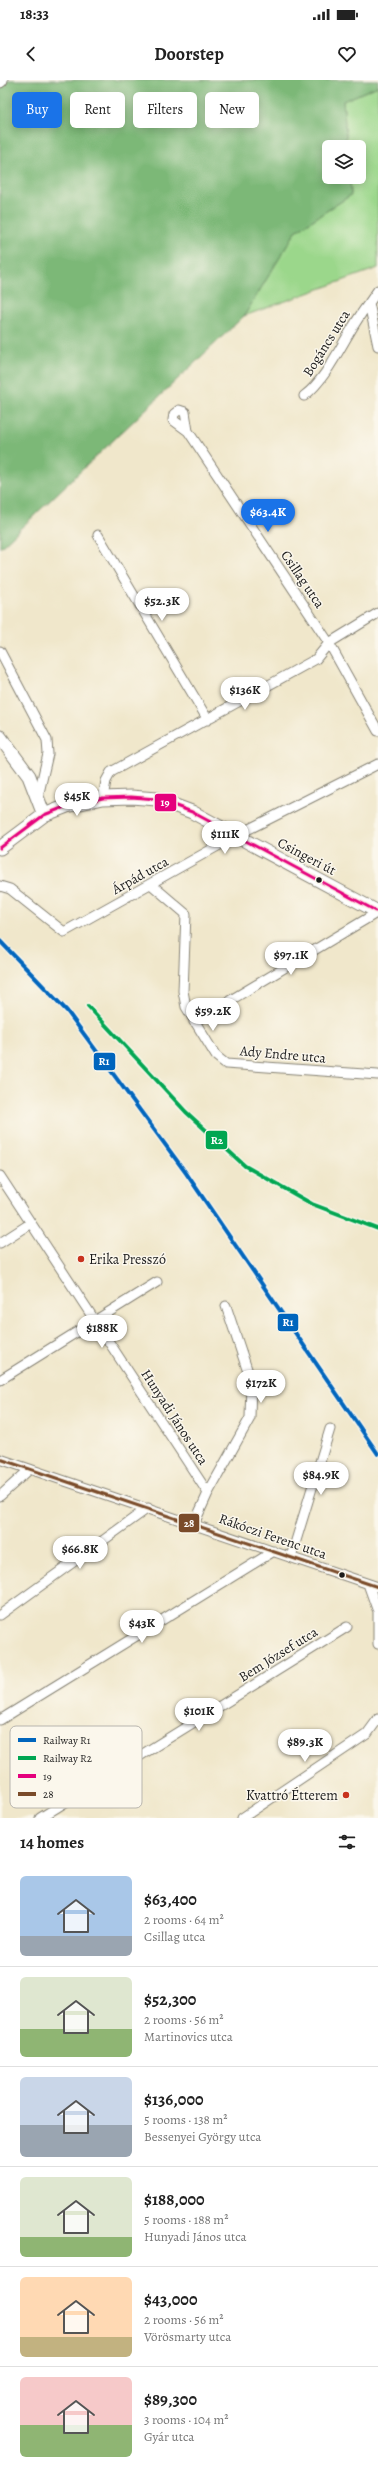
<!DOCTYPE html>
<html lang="en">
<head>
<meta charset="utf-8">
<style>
  :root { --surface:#fff; --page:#f2f2f2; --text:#222; --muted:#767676; --line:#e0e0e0; --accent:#1a73e8 }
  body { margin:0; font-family:Alegreya,serif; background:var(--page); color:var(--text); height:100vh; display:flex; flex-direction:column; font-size:15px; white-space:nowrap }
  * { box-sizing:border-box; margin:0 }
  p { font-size:13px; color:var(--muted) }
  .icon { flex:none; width:22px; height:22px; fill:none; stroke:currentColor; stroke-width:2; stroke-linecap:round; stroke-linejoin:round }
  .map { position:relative; height:1738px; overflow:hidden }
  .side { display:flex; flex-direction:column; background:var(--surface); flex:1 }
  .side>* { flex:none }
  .guide { position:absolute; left:12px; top:12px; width:354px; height:36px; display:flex; gap:8px }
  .buttons { position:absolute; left:322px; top:60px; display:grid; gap:8px }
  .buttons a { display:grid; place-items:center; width:44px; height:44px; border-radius:6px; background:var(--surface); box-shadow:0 2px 10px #0003; font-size:20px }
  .price { position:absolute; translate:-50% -34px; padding:0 9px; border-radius:14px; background:#fff; color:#222; font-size:13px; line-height:26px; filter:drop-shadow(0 1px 2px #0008) }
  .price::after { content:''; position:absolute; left:50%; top:24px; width:12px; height:9px; margin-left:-6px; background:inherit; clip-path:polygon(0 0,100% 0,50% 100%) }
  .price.active { background:var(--accent); color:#fff }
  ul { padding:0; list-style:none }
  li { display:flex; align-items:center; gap:12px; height:100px; padding:0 20px }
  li+li { border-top:1px solid var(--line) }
  li span { display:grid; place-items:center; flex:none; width:112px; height:80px; border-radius:6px; color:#555 }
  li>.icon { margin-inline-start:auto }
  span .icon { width:48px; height:48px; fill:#fffc; stroke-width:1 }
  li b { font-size:17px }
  h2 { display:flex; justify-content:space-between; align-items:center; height:48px; padding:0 20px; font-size:17px }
  .pill { padding:0 14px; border-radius:6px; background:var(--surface); box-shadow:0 2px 10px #0003; font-size:14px; line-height:36px }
  .pill.active { background:var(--accent); color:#fff }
  .status { display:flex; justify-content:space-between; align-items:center; height:28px; padding:0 20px; background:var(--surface); direction:ltr }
  .status svg { height:11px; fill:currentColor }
  header { display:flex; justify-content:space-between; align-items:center; height:52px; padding:0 20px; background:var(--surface); font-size:18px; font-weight:700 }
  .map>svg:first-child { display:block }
  .green { fill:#9bd78b; stroke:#5c7a54 }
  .forest { fill:#7cb877; stroke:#4c6a4a }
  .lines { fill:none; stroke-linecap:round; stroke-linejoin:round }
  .street-casing { stroke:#868274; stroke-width:11 }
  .secondary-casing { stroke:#868274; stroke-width:15 }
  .street { stroke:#fff; stroke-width:9 }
  .secondary { stroke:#fff; stroke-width:13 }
  .bus-1-casing { stroke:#fbf7ec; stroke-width:6 }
  .bus-2-casing { stroke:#fbf7ec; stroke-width:6 }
  .bus-1 { stroke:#e5007d; stroke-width:3 }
  .bus-2 { stroke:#7a4b2a; stroke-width:3 }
  .rail-1-casing { stroke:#fbf7ec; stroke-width:7 }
  .rail-2-casing { stroke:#fbf7ec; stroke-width:7 }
  .rail-1 { stroke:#0065bd; stroke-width:4 }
  .rail-2 { stroke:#00a651; stroke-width:4 }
  .bus-dot { fill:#1c1c1c; stroke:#fbf7ec; stroke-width:1.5 }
  .poi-dot { fill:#c8321e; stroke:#fbf7ec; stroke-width:1.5 }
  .labels { text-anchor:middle; stroke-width:3; stroke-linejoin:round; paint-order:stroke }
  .street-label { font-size:14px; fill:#1c1c1c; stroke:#fbf7ec }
  .poi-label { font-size:14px; fill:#1c1c1c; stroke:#fbf7ec; text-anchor:start }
  .key { fill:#fbf7ec; stroke:#b8b5ae; stroke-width:1 }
  .key-label { font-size:11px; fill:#1c1c1c }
  .line-badge { stroke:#fbf7ec; stroke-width:1.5 }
  .badge-label { font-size:11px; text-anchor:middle; font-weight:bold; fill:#fff }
</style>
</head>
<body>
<div class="status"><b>18:33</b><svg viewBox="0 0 49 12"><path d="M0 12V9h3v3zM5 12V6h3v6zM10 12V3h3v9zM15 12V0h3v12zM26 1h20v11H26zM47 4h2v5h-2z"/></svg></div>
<header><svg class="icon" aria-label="back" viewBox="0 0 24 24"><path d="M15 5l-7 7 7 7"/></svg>Doorstep<svg class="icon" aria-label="heart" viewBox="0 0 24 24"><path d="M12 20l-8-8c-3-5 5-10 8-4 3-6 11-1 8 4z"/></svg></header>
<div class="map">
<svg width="378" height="1738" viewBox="0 0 378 1738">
  <rect width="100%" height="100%" fill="#fbf7ec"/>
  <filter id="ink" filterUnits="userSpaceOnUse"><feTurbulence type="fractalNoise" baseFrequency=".025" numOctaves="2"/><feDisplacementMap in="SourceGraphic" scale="8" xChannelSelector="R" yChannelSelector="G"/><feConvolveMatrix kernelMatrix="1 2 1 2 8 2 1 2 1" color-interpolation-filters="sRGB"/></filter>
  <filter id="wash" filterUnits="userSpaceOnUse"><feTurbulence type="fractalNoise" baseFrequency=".012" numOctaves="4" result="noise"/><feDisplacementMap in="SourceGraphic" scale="16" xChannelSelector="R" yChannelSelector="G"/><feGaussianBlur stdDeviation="0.9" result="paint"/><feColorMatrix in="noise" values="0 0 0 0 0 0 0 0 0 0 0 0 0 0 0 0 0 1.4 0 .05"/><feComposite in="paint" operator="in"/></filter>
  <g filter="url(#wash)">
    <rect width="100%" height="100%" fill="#f0e7cb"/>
    <!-- green -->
    <path class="green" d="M378,6v182l-134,48 52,-85 55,-36 -1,-18h9v-30h-12l-4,-46z"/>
    <!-- forest -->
    <path class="forest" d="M0,0h378v6l-35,15 4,46h-18v30h21l1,18 -55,36 -52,85 -244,232z"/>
  </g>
  <g filter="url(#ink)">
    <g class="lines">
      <defs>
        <path id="street" d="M378,210l-9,13 9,43
          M304,316c26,-19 43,-66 65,-93
          M188,351l-3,-19 -6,-2 -5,4 -1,6 15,11 141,212 49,88
          M98,455l110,185
          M0,571l47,89 1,14 -10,43
          M103,718l3,-17 5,-9 205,-113 13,-16 49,-30
          M152,805l34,29 -3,77 3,16 30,49 10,8 152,11
          M0,806l10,3 54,43 177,-99 137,-69
          M194,942l184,-110
          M0,1096l208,317 -14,31
          M0,1163l31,-20
          M0,1300l157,-98
          M0,1379l378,128
          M208,1413l42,-75 1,-37 -25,-75
          M0,1416l30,-27
          M291,1477l39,-128
          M368,1504l9,25
          M378,1528v36
          M0,1535l148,-107
          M0,1640l274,-169
          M40,1738l307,-191
          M242,1738l125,-84 11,-15"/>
        <path id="secondary" d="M0,1l1,-1
          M0,657l29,39 15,39
          M0,768l44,-33 23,-9 36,-8 28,-1 26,2 35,13 186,100"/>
      </defs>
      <!-- street casing -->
      <use href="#street" class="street-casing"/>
      <!-- secondary casing -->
      <use href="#secondary" class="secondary-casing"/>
      <!-- street -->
      <use href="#street" class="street"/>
      <!-- secondary -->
      <use href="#secondary" class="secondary"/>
      <defs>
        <path id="bus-1" d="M0,768l44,-33 23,-9 36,-8 28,-1 26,2 35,13 186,100"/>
        <path id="bus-2" d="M0,1379l378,128"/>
      </defs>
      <!-- bus-1 casing -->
      <use href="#bus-1" class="bus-1-casing"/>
      <!-- bus-2 casing -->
      <use href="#bus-2" class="bus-2-casing"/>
      <!-- bus-1 -->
      <use href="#bus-1" class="bus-1"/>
      <!-- bus-2 -->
      <use href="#bus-2" class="bus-2"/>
      <defs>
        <path id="rail-1" d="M0,861l67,70 119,162 192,281"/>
        <path id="rail-2" d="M88,926l98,106 59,54 67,38 66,25"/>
      </defs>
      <!-- rail-1 casing -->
      <use href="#rail-1" class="rail-1-casing"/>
      <!-- rail-2 casing -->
      <use href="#rail-2" class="rail-2-casing"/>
      <!-- rail-1 -->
      <use href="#rail-1" class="rail-1"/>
      <!-- rail-2 -->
      <use href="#rail-2" class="rail-2"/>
    </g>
  </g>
  <!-- markers -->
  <g class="bus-dot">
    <circle cx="319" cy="800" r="3.5"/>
    <circle cx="342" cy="1495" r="3.5"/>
  </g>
  <g class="poi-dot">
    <circle cx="81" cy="1179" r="4"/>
    <circle cx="346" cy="1715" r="4"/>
  </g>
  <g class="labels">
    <!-- street labels -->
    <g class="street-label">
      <text transform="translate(326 263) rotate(-58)" y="5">Bogáncs utca</text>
      <text transform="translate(303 499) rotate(56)" y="5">Csillag utca</text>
      <text transform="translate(307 776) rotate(28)" y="5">Csingeri út</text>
      <text transform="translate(140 795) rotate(-29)" y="5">Árpád utca</text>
      <text transform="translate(283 974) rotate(5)" y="5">Ady Endre utca</text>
      <text transform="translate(175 1337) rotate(57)" y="5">Hunyadi János utca</text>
      <text transform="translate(273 1456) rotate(19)" y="5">Rákóczi Ferenc utca</text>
      <text transform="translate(278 1574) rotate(-32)" y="5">Bem József utca</text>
    </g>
    <!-- poi labels -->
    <g class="poi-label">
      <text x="89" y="1184">Erika Presszó</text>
      <text x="338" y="1720" text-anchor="end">Kvattró Étterem</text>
    </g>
  </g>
  <!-- legend -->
  <rect x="10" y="1646" width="132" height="82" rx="6" class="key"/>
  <rect x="18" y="1658" width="18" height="4" fill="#0065bd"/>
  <rect x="18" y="1676" width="18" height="4" fill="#00a651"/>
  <rect x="18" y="1694" width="18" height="4" fill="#e5007d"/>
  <rect x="18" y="1712" width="18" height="4" fill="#7a4b2a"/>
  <g class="key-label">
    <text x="43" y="1664">Railway R1</text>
    <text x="43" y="1682">Railway R2</text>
    <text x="43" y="1700">19</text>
    <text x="43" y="1718">28</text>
  </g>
  <g class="line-badge">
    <rect x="154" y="713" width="23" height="19" rx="4" fill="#e5007d"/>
    <rect x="93" y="972" width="23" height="19" rx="4" fill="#0065bd"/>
    <rect x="205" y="1050" width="23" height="20" rx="4" fill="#00a651"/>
    <rect x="277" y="1233" width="22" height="19" rx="4" fill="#0065bd"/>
    <rect x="178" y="1433" width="22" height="20" rx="4" fill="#7a4b2a"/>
  </g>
  <g class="badge-label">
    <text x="165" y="726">19</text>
    <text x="104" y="985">R1</text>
    <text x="217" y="1064">R2</text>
    <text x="288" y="1246">R1</text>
    <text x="189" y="1447">28</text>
  </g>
</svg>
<div class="buttons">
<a><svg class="icon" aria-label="layers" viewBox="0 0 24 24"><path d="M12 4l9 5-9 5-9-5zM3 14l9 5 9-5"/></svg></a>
</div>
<b class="price active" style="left:268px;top:453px">$63.4K</b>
<b class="price" style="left:162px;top:542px">$52.3K</b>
<b class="price" style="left:245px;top:631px">$136K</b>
<b class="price" style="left:77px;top:737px">$45K</b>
<b class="price" style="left:225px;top:775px">$111K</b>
<b class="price" style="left:291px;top:896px">$97.1K</b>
<b class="price" style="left:213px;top:952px">$59.2K</b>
<b class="price" style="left:102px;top:1269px">$188K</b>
<b class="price" style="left:261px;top:1324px">$172K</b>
<b class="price" style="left:321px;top:1416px">$84.9K</b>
<b class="price" style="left:80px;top:1490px">$66.8K</b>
<b class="price" style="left:142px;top:1564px">$43K</b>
<b class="price" style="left:199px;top:1652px">$101K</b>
<b class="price" style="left:305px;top:1683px">$89.3K</b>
<div class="guide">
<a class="pill active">Buy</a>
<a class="pill">Rent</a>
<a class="pill">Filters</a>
<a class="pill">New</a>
</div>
</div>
<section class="side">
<h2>14 homes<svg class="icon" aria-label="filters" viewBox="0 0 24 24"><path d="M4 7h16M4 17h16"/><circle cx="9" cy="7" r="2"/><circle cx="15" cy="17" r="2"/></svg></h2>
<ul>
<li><span style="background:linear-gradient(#a9c7e8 75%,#9aa5b1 0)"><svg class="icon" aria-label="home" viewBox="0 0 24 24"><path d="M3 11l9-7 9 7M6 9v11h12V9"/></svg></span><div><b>$63,400</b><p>2 rooms · 64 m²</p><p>Csillag utca</p></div></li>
<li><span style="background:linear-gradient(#dfe7d0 65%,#8fb573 0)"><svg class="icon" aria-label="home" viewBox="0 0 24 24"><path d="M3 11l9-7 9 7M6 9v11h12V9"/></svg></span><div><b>$52,300</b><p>2 rooms · 56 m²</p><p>Martinovics utca</p></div></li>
<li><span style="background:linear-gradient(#c9d6e8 60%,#9aa5b1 0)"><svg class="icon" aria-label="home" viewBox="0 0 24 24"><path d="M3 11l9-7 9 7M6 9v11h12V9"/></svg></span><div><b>$136,000</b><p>5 rooms · 138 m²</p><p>Bessenyei György utca</p></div></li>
<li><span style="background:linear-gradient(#dfe7d0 75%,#8fb573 0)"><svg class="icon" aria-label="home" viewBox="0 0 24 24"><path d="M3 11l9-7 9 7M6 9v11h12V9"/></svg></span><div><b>$188,000</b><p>5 rooms · 188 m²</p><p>Hunyadi János utca</p></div></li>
<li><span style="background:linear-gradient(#ffd9b3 75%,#c2b280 0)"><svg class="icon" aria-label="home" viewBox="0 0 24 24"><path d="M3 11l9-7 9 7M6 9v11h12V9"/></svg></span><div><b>$43,000</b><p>2 rooms · 56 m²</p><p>Vörösmarty utca</p></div></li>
<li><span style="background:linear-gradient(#f6c9c9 60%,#8fb573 0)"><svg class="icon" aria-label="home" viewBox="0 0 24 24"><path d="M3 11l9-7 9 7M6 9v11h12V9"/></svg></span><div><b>$89,300</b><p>3 rooms · 104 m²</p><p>Gyár utca</p></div></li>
</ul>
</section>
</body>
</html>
